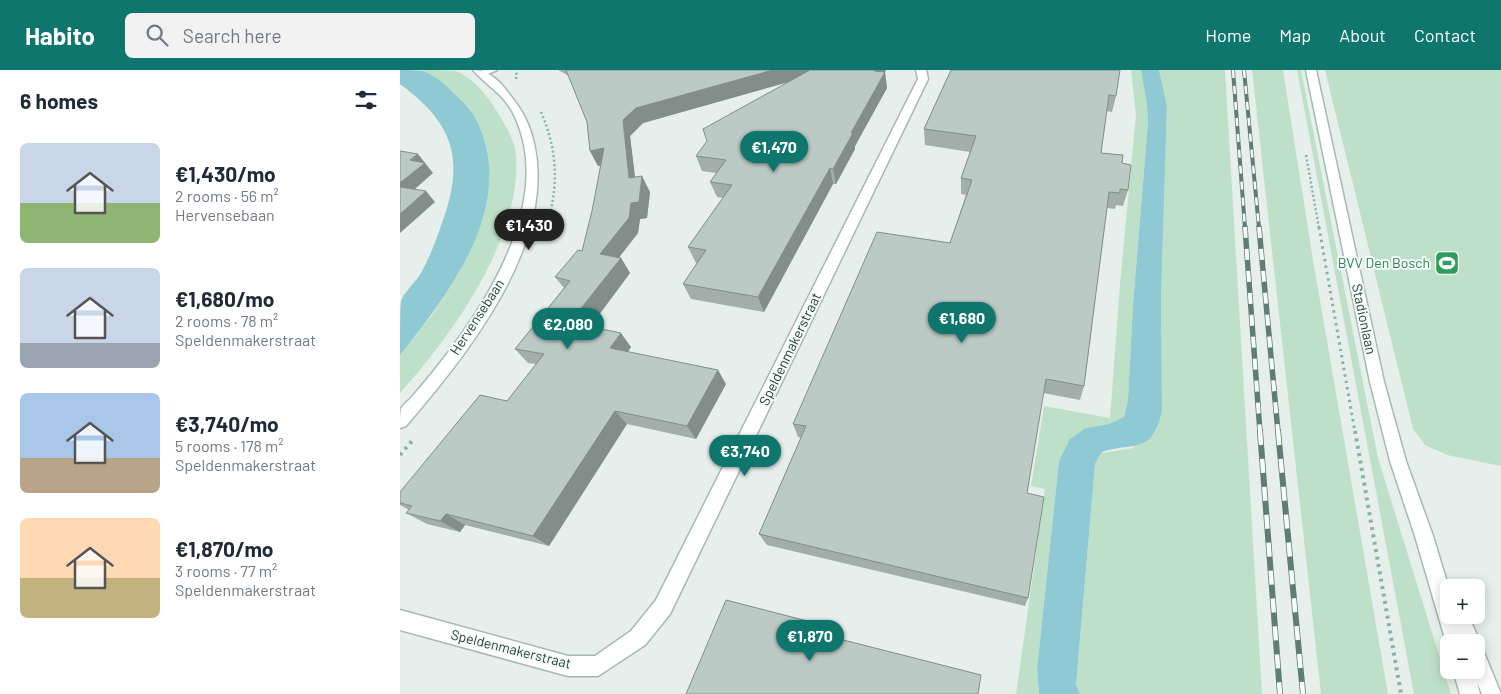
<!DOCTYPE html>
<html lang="en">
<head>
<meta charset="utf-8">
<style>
  :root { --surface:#fff; --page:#f2f2f3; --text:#1f2937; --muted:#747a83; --accent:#0f766e }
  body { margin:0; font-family:Barlow,sans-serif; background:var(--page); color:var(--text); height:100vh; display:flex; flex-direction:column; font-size:19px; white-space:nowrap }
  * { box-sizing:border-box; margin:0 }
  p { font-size:16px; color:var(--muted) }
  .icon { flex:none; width:28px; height:28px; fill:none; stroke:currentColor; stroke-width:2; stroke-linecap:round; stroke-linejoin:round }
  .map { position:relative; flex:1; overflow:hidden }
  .details { display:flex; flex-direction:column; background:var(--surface); width:400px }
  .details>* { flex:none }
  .controls { position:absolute; left:1040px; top:509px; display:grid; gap:10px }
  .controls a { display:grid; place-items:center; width:45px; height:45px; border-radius:8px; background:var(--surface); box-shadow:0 2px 12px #0003; font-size:25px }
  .price { position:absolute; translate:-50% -42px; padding:0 11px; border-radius:18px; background:var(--accent); color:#fff; font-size:16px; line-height:32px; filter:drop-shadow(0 1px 2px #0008) }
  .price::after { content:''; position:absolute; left:50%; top:30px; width:15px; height:11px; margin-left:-8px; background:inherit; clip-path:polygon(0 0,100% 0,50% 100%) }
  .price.active { background:#222; color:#fff }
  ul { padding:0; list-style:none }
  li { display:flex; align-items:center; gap:15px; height:125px; padding:0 20px }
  li span { display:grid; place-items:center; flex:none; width:140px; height:100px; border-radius:8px; color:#555 }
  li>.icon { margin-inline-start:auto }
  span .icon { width:60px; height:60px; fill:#fffc; stroke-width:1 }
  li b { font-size:21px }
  h2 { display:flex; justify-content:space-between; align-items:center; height:60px; padding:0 20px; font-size:21px }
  header { display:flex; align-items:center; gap:30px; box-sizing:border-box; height:70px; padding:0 25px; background:var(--accent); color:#fff }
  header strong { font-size:24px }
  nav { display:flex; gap:28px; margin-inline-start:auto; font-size:18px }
  .search { width:350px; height:45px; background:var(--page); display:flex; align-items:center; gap:12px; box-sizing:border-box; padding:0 18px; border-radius:8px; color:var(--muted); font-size:19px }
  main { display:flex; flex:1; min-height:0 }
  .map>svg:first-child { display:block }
  .green { fill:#bfe0c8 }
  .water { fill:#8ec9d4 }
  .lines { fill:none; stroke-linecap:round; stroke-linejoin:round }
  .street-casing { stroke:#a8b8b2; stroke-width:3 }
  .secondary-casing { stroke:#a4bbb3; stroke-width:3 }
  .path-far2 { stroke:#86b3a5; stroke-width:2.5; stroke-dasharray:2 2.5; stroke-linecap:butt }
  .path-far1 { stroke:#86b3a5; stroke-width:3; stroke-dasharray:2.5 4; stroke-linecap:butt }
  .path { stroke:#86b3a5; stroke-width:4; stroke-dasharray:3 4.5; stroke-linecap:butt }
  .street { fill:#fff; fill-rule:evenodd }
  .secondary { fill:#fff; fill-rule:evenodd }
  .rail-far2-casing { stroke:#5f7d75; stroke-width:4 }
  .rail-far1-casing { stroke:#5f7d75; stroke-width:5.5 }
  .rail-casing { stroke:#5f7d75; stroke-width:6 }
  .rail-far2 { stroke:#f7fbf9; stroke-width:2.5; stroke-dasharray:8; stroke-linecap:butt }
  .rail-far1 { stroke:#f7fbf9; stroke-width:4; stroke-dasharray:11; stroke-linecap:butt }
  .rail { stroke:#f7fbf9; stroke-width:4.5; stroke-dasharray:14; stroke-linecap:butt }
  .wall { fill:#a1aea9 }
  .shaded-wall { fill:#838d89 }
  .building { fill:#bbcac4; stroke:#838d89 }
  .labels { text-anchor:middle; stroke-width:4; stroke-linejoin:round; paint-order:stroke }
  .leisure-label { font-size:14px; fill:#27864d; stroke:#f7fbf9; text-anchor:end }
  .street-label { font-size:14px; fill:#24423a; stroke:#f7fbf9 }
</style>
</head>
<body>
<header>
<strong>Habito</strong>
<div class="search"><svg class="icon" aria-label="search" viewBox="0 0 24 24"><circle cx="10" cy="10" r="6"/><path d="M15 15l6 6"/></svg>Search here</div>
<nav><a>Home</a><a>Map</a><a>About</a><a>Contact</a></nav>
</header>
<main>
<section class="details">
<h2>6 homes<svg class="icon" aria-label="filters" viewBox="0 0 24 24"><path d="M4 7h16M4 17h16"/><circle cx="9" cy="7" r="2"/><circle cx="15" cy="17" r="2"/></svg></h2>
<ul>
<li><span style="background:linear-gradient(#c9d6e8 60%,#8fb573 0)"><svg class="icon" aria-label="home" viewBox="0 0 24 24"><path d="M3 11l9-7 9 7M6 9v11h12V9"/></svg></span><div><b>€1,430/mo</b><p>2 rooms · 56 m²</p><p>Hervensebaan</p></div></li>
<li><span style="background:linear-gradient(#c9d6e8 75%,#9aa5b1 0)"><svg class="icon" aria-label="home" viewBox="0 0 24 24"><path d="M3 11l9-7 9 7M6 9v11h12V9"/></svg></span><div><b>€1,680/mo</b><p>2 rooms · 78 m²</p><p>Speldenmakerstraat</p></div></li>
<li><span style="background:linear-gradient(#a9c7e8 65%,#b9a48a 0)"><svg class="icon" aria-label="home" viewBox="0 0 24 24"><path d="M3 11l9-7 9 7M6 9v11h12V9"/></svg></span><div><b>€3,740/mo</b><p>5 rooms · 178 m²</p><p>Speldenmakerstraat</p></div></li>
<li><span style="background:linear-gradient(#ffd9b3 60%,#c2b280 0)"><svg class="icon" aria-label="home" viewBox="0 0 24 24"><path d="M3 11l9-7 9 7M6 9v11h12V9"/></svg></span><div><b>€1,870/mo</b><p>3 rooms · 77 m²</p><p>Speldenmakerstraat</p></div></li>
</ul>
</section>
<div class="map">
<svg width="1101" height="624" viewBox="0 0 1101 624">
  <rect width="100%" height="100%" fill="#e6efeb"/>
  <!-- green -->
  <path class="green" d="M22,0c10,0 25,0 34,1 17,7 31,24 40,39 8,13 19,30 20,45 6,83 -63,179 -116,238v-38l32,-40 27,-42 21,-47 2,-93 -13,-25 -17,-17z
    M731,0h10l6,34 1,19 -15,182 -5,95 -4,17 -15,7 -23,4 -27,33 -22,208 2,25h-23l29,-205 -14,-3 13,-80 66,12 10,-134 16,-170z
    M759,0h66l37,624h-182l-4,-8 19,-222 7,-11 31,-5 29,-37 -1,-114 6,-191z
    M852,0h31l30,190 75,434h-67z
    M897,0h4l77,388 73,236h-37z
    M925,0h176v396l-54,-11 -22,-10 -12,-16z"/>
  <!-- water -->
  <path class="water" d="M0,0c7,0 17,0 23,1 14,5 28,19 39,30 13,12 20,29 24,46 18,76 -42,153 -86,208 0,-11 0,-46 1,-54 4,-10 14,-18 20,-28 9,-16 16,-35 22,-53 22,-62 10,-97 -43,-136z
    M741,0h18l8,36 -6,191 1,114c-11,45 -27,30 -60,41l-7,12 -19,221 4,9h-41l-2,-25 22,-208 11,-22 16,-11 23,-4 15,-7 4,-17 5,-95 15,-182 -1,-19z"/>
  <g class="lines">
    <defs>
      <path id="street" d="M83,0h14l-14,6 -5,-3z
        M516,0h10l2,9 -258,535 -25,31 -47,31h-30l-168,-46v-20l168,46h27l36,-25 25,-31 262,-521z"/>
      <path id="secondary" d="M73,0c20,0 32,18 43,33 10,13 16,29 19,45 19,99 -69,208 -129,278l-6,2c0,-6 0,-14 1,-19 2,-4 7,-8 10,-11 10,-12 20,-23 29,-35 51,-65 116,-169 72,-252 -10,-18 -26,-26 -39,-41z
        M906,0h10l68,312 22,79 27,75 16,53v26h19l12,27 -3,6 6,2 18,44h-19l-5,-12 3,12h-20l-7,-24h23v-28h-27l-1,7 -33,-113 -25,-75 -20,-79z"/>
    </defs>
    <!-- street casing -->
    <use href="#street" class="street-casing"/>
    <!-- secondary casing -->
    <use href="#secondary" class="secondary-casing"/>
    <!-- path-far2 -->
    <path class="path-far2" d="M116,9l1,-9
      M141,42c15,34 18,69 8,105
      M906,85l13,73"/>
    <!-- path-far1 -->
    <path class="path-far1" d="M919,157l36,205"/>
    <!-- path -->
    <path class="path" d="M955,361l46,263
      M0,385l12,-14"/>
    <!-- street -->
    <use href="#street" class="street"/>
    <!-- secondary -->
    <use href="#secondary" class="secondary"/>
    <defs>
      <path id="rail-far2" d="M833,0l12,158
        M844,0l15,158"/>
      <path id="rail-far1" d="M845,157l15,205
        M859,157l19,205"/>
      <path id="rail" d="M860,361l20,263
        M878,361l25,263"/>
    </defs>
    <!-- rail-far2 casing -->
    <use href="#rail-far2" class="rail-far2-casing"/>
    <!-- rail-far1 casing -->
    <use href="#rail-far1" class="rail-far1-casing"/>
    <!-- rail casing -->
    <use href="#rail" class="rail-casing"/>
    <!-- rail-far2 -->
    <use href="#rail-far2" class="rail-far2"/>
    <!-- rail-far1 -->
    <use href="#rail-far1" class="rail-far1"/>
    <!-- rail -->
    <use href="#rail" class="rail"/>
  </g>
  <!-- wall -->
  <path class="wall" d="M158,0h328l-1,2 2,16 -32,58v3l-19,35h-3l-69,128 -73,-13 -8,-15 14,-21h-1l-8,-16 35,-49 -6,-1 -7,-15 6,-9 -14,-2 -6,-15 91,-74 -144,41 -13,13 5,41 15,15 -3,26 -7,1 -2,14 -19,24 2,1 9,15 -40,54 41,20 -3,5 98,32 -30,55 -69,-15 -78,122 -84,-21 -5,7 -33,-8 -21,-11 3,-3 -9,-5v-13l107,-91 29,-37 -8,-1 -13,-14 49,-61 -9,-11 27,-26 10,-40 9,-45h-3l-8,-15 -3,-29 -18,-46z
    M551,0l165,26 -4,16 -6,-1 -5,42 21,10 6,27 -5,16 -7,-1 -1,4 -8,-1 -23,178 -4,14 -37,-7 -16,100 1,105 -3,8 -258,-61 -8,-11 42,-96 -3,-1 -5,-13 157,-181 16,-48 -5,-1v-16l9,-26 -45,-7 -1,-16z"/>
  <!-- shaded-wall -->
  <path class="shaded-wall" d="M373,0h47l1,3 -178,50 -13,13 7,58 -8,-16 -6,-58 13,-12z
    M475,0h11l-10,16 -2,-15z
    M485,2l2,16 -32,58v3l-19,35 -3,-15 18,-36z
    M204,78l8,15 -14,3 -8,-15z
    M18,84l15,19 -27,24 -6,-7v-7l10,-23z
    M430,98l3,16 -69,128 -6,-15z
    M242,106l8,16 -3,26 -7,1 -2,14 -28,36 -10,-15 31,-51z
    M26,121l9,11 -35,31v-19z
    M221,188l9,15 -40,54 -13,-3 -2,-8z
    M221,263l10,14 -11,16 -10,-15z
    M318,300l8,14 -30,55 -9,-13z
    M215,341l12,13 -78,122 -16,-10z
    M46,444l19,11 -5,7 -20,-11z
    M415,553l5,7 -3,9 -5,-7z"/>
  <!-- building -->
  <path class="building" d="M166,0h207l-137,38 -13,12 6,58 13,-2 -3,26 -8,1 -2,15 -29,36 21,4 -46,58 8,2 -6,6 44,9 -11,15 108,22 -31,56 -72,-15 -82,125 -87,-22 -6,7 -34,-8 6,-7 -12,-3v-11l80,-97 27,6 37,-47 -29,-5 55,-68 -15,-4 23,-27 4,1 10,-40 12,-63 -14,3 -3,-29z
    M410,0h65l-1,1 11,1 -34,61h2l-20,36 -3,-1 -72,129 -75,-13 23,-34 -18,-3 44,-62 -22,-3 16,-22 -30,-4 11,-15 -4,-12z
    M551,0h169l-4,26 -7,-1 -8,58 22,2 -1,8 9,2 -3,25 -8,-1v4l-11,-1 -25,194 -38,-7 -19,114 17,4 -16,101 -269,-64 47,-108 -13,-2 84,-192 73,11 22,-63 -11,-2 15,-42 -52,-7z
    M0,81l18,3 -8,6 15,3 -25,20z
    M0,117l26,4 -26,23z
    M326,530l89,23 -3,9 169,43 -3,19h-292z"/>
  <!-- icons -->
  <defs>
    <symbol id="stadium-square" viewBox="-11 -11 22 22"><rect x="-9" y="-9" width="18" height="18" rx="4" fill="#2e9e5b" stroke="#f7fbf9"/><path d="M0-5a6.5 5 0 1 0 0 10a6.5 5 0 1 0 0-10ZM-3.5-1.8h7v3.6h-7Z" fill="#fff"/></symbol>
  </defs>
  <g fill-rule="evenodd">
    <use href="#stadium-square" x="1033" y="179" width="28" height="28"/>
  </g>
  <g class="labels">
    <!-- leisure labels -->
    <g class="leisure-label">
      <text x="1030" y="198">BVV Den Bosch</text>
    </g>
    <!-- street labels -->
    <g class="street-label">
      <text transform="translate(77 247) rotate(-57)" y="5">Hervensebaan</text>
      <text transform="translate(964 249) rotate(78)" y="5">Stadionlaan</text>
      <text transform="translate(390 279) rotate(-64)" y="5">Speldenmakerstraat</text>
      <text transform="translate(111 579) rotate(14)" y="5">Speldenmakerstraat</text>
    </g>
  </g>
</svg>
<div class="controls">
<a>+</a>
<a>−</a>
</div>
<b class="price" style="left:374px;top:103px">€1,470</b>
<b class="price active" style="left:129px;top:181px">€1,430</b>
<b class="price" style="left:562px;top:274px">€1,680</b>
<b class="price" style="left:168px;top:280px">€2,080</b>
<b class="price" style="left:345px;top:407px">€3,740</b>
<b class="price" style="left:410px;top:592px">€1,870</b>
</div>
</main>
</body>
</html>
